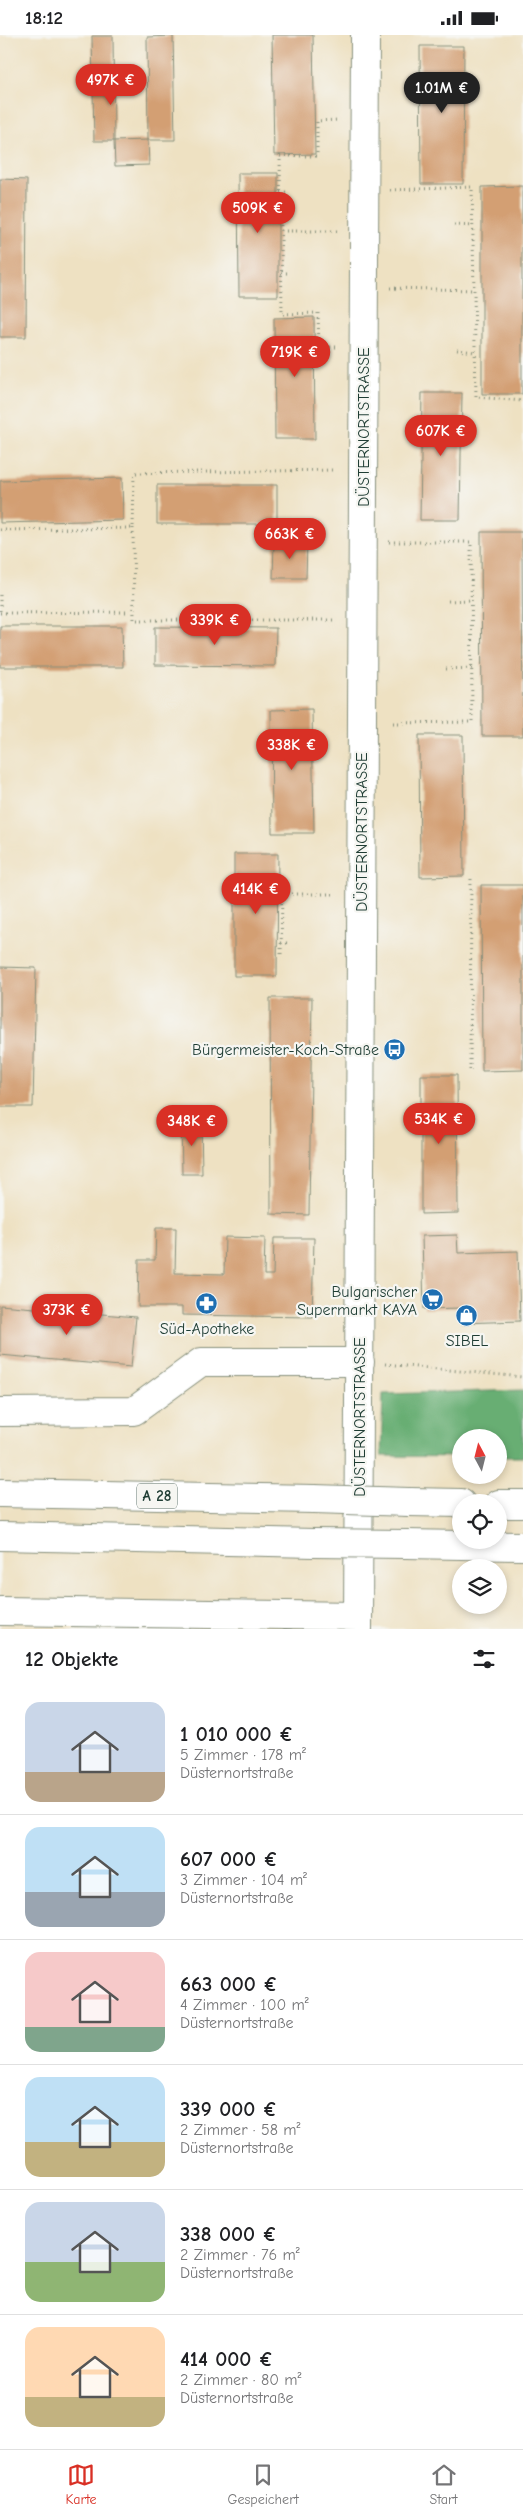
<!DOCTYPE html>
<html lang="de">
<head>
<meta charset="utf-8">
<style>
  :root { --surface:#fff; --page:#f2f2f2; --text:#202124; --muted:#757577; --line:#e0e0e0; --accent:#d93025 }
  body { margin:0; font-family:"Comic Neue",sans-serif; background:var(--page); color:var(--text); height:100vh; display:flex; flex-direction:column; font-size:19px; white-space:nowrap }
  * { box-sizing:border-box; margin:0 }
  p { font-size:16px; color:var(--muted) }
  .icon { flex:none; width:28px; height:28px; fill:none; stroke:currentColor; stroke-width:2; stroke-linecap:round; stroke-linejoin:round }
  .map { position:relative; height:1594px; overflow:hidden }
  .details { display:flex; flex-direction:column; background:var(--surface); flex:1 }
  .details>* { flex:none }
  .needle { width:32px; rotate:353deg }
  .fabs { position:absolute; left:452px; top:1394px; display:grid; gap:10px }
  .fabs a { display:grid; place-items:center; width:55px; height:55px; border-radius:50%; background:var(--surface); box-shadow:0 2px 8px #0003; font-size:25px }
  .price { position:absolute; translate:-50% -42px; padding:0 11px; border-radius:18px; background:var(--accent); color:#fff; font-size:16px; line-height:32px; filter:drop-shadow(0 1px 2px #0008) }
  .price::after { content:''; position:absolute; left:50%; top:30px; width:15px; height:11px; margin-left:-8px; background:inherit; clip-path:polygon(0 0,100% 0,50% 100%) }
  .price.on { background:#222; color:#fff }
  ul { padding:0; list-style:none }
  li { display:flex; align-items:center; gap:15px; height:125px; padding:0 25px }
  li+li { border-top:1px solid var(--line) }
  li span { display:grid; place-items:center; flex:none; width:140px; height:100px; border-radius:15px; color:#555 }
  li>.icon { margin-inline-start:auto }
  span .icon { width:60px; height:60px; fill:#fffc; stroke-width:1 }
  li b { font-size:21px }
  h2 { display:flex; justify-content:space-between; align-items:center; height:60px; padding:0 25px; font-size:21px }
  .status { display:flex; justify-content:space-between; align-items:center; height:35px; padding:0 25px; background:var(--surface); direction:ltr }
  .status svg { height:14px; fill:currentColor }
  .menu { display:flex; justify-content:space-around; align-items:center; height:70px; border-top:1px solid var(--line); background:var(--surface); font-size:14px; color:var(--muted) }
  .menu a { display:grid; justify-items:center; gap:2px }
  .menu .on { color:var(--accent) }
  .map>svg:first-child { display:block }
  .forest { fill:#68ae73; stroke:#447654 }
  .building { fill:#d39f73 }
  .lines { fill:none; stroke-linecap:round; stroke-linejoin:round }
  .minor-casing { stroke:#868f7b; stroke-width:30 }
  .motorway-casing { stroke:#868f7b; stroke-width:30 }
  .path { stroke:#868f7b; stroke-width:3; stroke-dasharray:1 4; stroke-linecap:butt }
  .minor { stroke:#fff; stroke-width:28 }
  .motorway { stroke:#fff; stroke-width:28 }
  .motorway-bridge-casing { stroke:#868f7b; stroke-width:30; stroke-linecap:butt }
  .motorway-bridge { stroke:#fff; stroke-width:28 }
  .labels { text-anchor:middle; stroke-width:4.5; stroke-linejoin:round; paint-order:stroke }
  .shield { fill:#f6f6f2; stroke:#60746d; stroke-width:1 }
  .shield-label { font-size:15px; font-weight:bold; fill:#1f3d34 }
  .street-label { font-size:16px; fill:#1f3d34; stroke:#f6f6f2 }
  .poi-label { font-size:16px; fill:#1f3d34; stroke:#f6f6f2; text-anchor:end }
</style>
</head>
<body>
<div class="status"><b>18:12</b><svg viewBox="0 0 49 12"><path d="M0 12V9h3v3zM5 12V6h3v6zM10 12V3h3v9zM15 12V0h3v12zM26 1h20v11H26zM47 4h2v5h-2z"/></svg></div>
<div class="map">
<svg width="523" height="1594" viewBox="0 0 523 1594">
  <rect width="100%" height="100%" fill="#f6f6f2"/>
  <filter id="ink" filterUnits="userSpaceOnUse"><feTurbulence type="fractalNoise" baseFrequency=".02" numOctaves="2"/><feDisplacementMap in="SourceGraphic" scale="10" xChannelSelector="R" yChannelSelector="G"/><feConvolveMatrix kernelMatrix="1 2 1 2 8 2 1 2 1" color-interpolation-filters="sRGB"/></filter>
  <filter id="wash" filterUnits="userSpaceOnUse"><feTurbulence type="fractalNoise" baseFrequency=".0096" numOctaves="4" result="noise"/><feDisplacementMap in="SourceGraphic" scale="20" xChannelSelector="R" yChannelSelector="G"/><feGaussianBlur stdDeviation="1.12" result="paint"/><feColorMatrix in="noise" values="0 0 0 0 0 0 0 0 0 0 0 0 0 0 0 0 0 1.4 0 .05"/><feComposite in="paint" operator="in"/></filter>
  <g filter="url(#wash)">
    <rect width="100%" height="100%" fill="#eee1c2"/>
    <!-- forest -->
    <path class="forest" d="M523,1355v67h-24v-20h-38v20l-80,-1 2,-62z"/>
    <g id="blocks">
      <!-- building -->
      <path class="building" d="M272,0h41l2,119 -41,1z
        M92,1h21l1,105 34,-1 1,25 -34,1 -1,-25h-20z
        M173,1l2,104h-27l-1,-103z
        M420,11h44l-1,138h-42z
        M238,138h40v123h-39z
        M0,144l27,1 -1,157h-26z
        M522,151v208h-40v-207z
        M314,282l1,122h-40l-1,-121z
        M422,358h40l-2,127h-40z
        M122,443l1,42 -123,3v-42z
        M157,450h120v39h-120z
        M481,497h41l1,204h-41z
        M274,507l33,1 -1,35h-33z
        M0,591h122l1,41h-123z
        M155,592l121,1 -1,38 -120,-1z
        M312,674l2,124h-42l-1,-123z
        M419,700h44l1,141 -44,1z
        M234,819h44l-1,122h-43z
        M481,850h42v185l-41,1z
        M0,932l36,1 -3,139h-33z
        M270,963h42l-3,217 -38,-1z
        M421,1040h36l1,138 -37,1z
        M181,1085h20l1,54h-20z
        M156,1193h20l-1,45 49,1 1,-37 40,1 -1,37h9l1,-37h40l-2,79 -130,-2v-8h-44l1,-47h16z
        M457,1200l1,18 60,-2 2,70 -59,2 -1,-15 -36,1 -2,-73z
        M0,1270l136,12 -5,50 -131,-12z"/>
    </g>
  </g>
  <g filter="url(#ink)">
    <use href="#blocks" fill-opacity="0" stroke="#868f7b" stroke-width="1"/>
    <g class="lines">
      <defs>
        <path id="minor" d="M0,1377l134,-1 67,-49h159
          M0,1576l358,5
          M358,1594l7,-1594"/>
        <path id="motorway" d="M0,1458l314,6
          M409,1467l52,1
          M499,1469h24
          M0,1501l314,7
          M406,1509l117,2"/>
      </defs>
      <!-- minor casing -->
      <use href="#minor" class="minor-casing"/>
      <!-- motorway casing -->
      <use href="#motorway" class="motorway-casing"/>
      <!-- path -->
      <path class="path" d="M390,155l82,-3 4,210 47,4
        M280,157h10
        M454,190l19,1
        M281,196h57
        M281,238h10
        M390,253l84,2
        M336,312h-17l-1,-34 -36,1 -2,-158h37v-35l21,-1
        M457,315l18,2
        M133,493l1,92h202
        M0,495l133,-2 1,-55 201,-3
        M389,507h82l1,180 -82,1
        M0,560v18
        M448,566l23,-1
        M0,578l134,-1
        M446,634l26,-1
        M281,908h9
        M281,919l1,-60h52
        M470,1035l1,-193
        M385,1329l138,13"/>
      <!-- minor -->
      <use href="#minor" class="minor"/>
      <!-- motorway -->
      <use href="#motorway" class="motorway"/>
      <defs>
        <path id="motorway-bridge" d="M314,1464l95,3
          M314,1508l92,1"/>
      </defs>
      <!-- motorway-bridge casing -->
      <use href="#motorway-bridge" class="motorway-bridge-casing"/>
      <!-- motorway-bridge -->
      <use href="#motorway-bridge" class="motorway-bridge"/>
    </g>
  </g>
  <!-- icons -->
  <defs>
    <symbol id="bus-disc" viewBox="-11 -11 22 22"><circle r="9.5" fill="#1f6fb2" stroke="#f6f6f2"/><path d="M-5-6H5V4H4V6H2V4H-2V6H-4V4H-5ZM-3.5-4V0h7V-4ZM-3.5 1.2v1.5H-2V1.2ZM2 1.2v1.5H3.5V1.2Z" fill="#fff"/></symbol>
    <symbol id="supermarket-disc" viewBox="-11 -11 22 22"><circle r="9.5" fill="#1f6fb2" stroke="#f6f6f2"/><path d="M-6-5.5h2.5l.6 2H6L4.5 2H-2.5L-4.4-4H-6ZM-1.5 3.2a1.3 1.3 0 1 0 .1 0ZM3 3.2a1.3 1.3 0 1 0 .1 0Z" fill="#fff"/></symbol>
    <symbol id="pharmacy-disc" viewBox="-11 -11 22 22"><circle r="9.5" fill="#1f6fb2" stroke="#f6f6f2"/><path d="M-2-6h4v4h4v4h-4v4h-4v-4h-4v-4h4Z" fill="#fff"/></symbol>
    <symbol id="shop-disc" viewBox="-11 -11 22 22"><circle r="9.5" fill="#1f6fb2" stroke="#f6f6f2"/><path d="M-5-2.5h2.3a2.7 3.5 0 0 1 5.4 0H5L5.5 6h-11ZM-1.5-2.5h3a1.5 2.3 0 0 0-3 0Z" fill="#fff"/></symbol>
  </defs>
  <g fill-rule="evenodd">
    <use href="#bus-disc" x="382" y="1002" width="25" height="25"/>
    <use href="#supermarket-disc" x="420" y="1252" width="25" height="25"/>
    <use href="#pharmacy-disc" x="194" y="1256" width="25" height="25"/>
    <use href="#shop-disc" x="454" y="1268" width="25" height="25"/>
  </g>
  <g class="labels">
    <!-- shield labels -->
    <rect class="shield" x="137" y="1448.5" width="40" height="25" rx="4"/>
    <g class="shield-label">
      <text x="157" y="1466">A 28</text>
    </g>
    <!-- street labels -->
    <g class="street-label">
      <text transform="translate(363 392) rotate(-90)" y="6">DÜSTERNORTSTRASSE</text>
      <text transform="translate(361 797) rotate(-90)" y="6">DÜSTERNORTSTRASSE</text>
      <text transform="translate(359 1382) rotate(-90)" y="6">DÜSTERNORTSTRASSE</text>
    </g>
    <!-- poi labels -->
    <g class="poi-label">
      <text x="379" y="1020">Bürgermeister-Koch-Straße</text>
      <text x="417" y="1262">Bulgarischer<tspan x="417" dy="18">Supermarkt KAYA</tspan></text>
      <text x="207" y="1299" text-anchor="middle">Süd-Apotheke</text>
      <text x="467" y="1311" text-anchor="middle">SIBEL</text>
    </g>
  </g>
</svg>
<div class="fabs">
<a><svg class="needle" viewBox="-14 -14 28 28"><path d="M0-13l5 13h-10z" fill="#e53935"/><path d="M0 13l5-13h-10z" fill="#757577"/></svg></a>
<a><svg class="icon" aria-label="locate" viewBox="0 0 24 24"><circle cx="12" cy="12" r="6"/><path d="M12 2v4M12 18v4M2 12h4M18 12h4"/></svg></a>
<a><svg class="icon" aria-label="layers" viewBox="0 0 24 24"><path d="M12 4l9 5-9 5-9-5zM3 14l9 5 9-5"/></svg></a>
</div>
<b class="price" style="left:111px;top:71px">497K €</b>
<b class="price on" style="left:442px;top:79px">1.01M €</b>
<b class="price" style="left:258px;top:199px">509K €</b>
<b class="price" style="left:295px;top:343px">719K €</b>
<b class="price" style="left:441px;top:422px">607K €</b>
<b class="price" style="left:290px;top:525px">663K €</b>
<b class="price" style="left:215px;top:611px">339K €</b>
<b class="price" style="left:292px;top:736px">338K €</b>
<b class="price" style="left:256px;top:880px">414K €</b>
<b class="price" style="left:439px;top:1110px">534K €</b>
<b class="price" style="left:192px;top:1112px">348K €</b>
<b class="price" style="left:67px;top:1301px">373K €</b>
</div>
<section class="details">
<h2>12 Objekte<svg class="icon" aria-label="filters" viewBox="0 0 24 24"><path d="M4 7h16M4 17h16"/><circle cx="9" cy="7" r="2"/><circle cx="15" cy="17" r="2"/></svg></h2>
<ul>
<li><span style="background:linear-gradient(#c9d6e8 70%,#b9a48a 0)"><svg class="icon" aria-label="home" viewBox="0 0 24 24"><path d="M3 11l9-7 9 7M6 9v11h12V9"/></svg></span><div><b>1 010 000 €</b><p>5 Zimmer · 178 m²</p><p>Düsternortstraße</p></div></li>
<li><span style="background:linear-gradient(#bfe0f5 65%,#9aa5b1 0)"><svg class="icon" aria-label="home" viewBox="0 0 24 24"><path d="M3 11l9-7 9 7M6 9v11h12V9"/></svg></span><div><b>607 000 €</b><p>3 Zimmer · 104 m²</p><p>Düsternortstraße</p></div></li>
<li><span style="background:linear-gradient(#f6c9c9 75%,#7fa58c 0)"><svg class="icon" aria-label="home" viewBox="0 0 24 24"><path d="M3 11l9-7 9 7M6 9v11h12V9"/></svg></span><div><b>663 000 €</b><p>4 Zimmer · 100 m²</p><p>Düsternortstraße</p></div></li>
<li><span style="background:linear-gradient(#bfe0f5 65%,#c2b280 0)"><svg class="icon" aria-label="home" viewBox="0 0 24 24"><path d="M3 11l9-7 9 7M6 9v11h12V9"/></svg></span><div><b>339 000 €</b><p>2 Zimmer · 58 m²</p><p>Düsternortstraße</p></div></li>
<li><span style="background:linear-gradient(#c9d6e8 60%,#8fb573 0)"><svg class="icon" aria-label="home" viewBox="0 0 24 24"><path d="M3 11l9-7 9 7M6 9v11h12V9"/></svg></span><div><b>338 000 €</b><p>2 Zimmer · 76 m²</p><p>Düsternortstraße</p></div></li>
<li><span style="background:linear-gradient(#ffd9b3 70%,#c2b280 0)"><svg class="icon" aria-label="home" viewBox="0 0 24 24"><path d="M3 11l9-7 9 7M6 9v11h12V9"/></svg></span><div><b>414 000 €</b><p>2 Zimmer · 80 m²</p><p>Düsternortstraße</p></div></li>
</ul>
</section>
<nav class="menu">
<a class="on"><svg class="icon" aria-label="map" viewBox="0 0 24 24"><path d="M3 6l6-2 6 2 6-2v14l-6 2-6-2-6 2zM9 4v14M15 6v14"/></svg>Karte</a>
<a><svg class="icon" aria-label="saved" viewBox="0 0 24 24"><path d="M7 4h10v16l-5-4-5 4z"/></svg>Gespeichert</a>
<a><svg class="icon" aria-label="home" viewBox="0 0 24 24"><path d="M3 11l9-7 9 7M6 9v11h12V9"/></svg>Start</a>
</nav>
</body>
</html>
